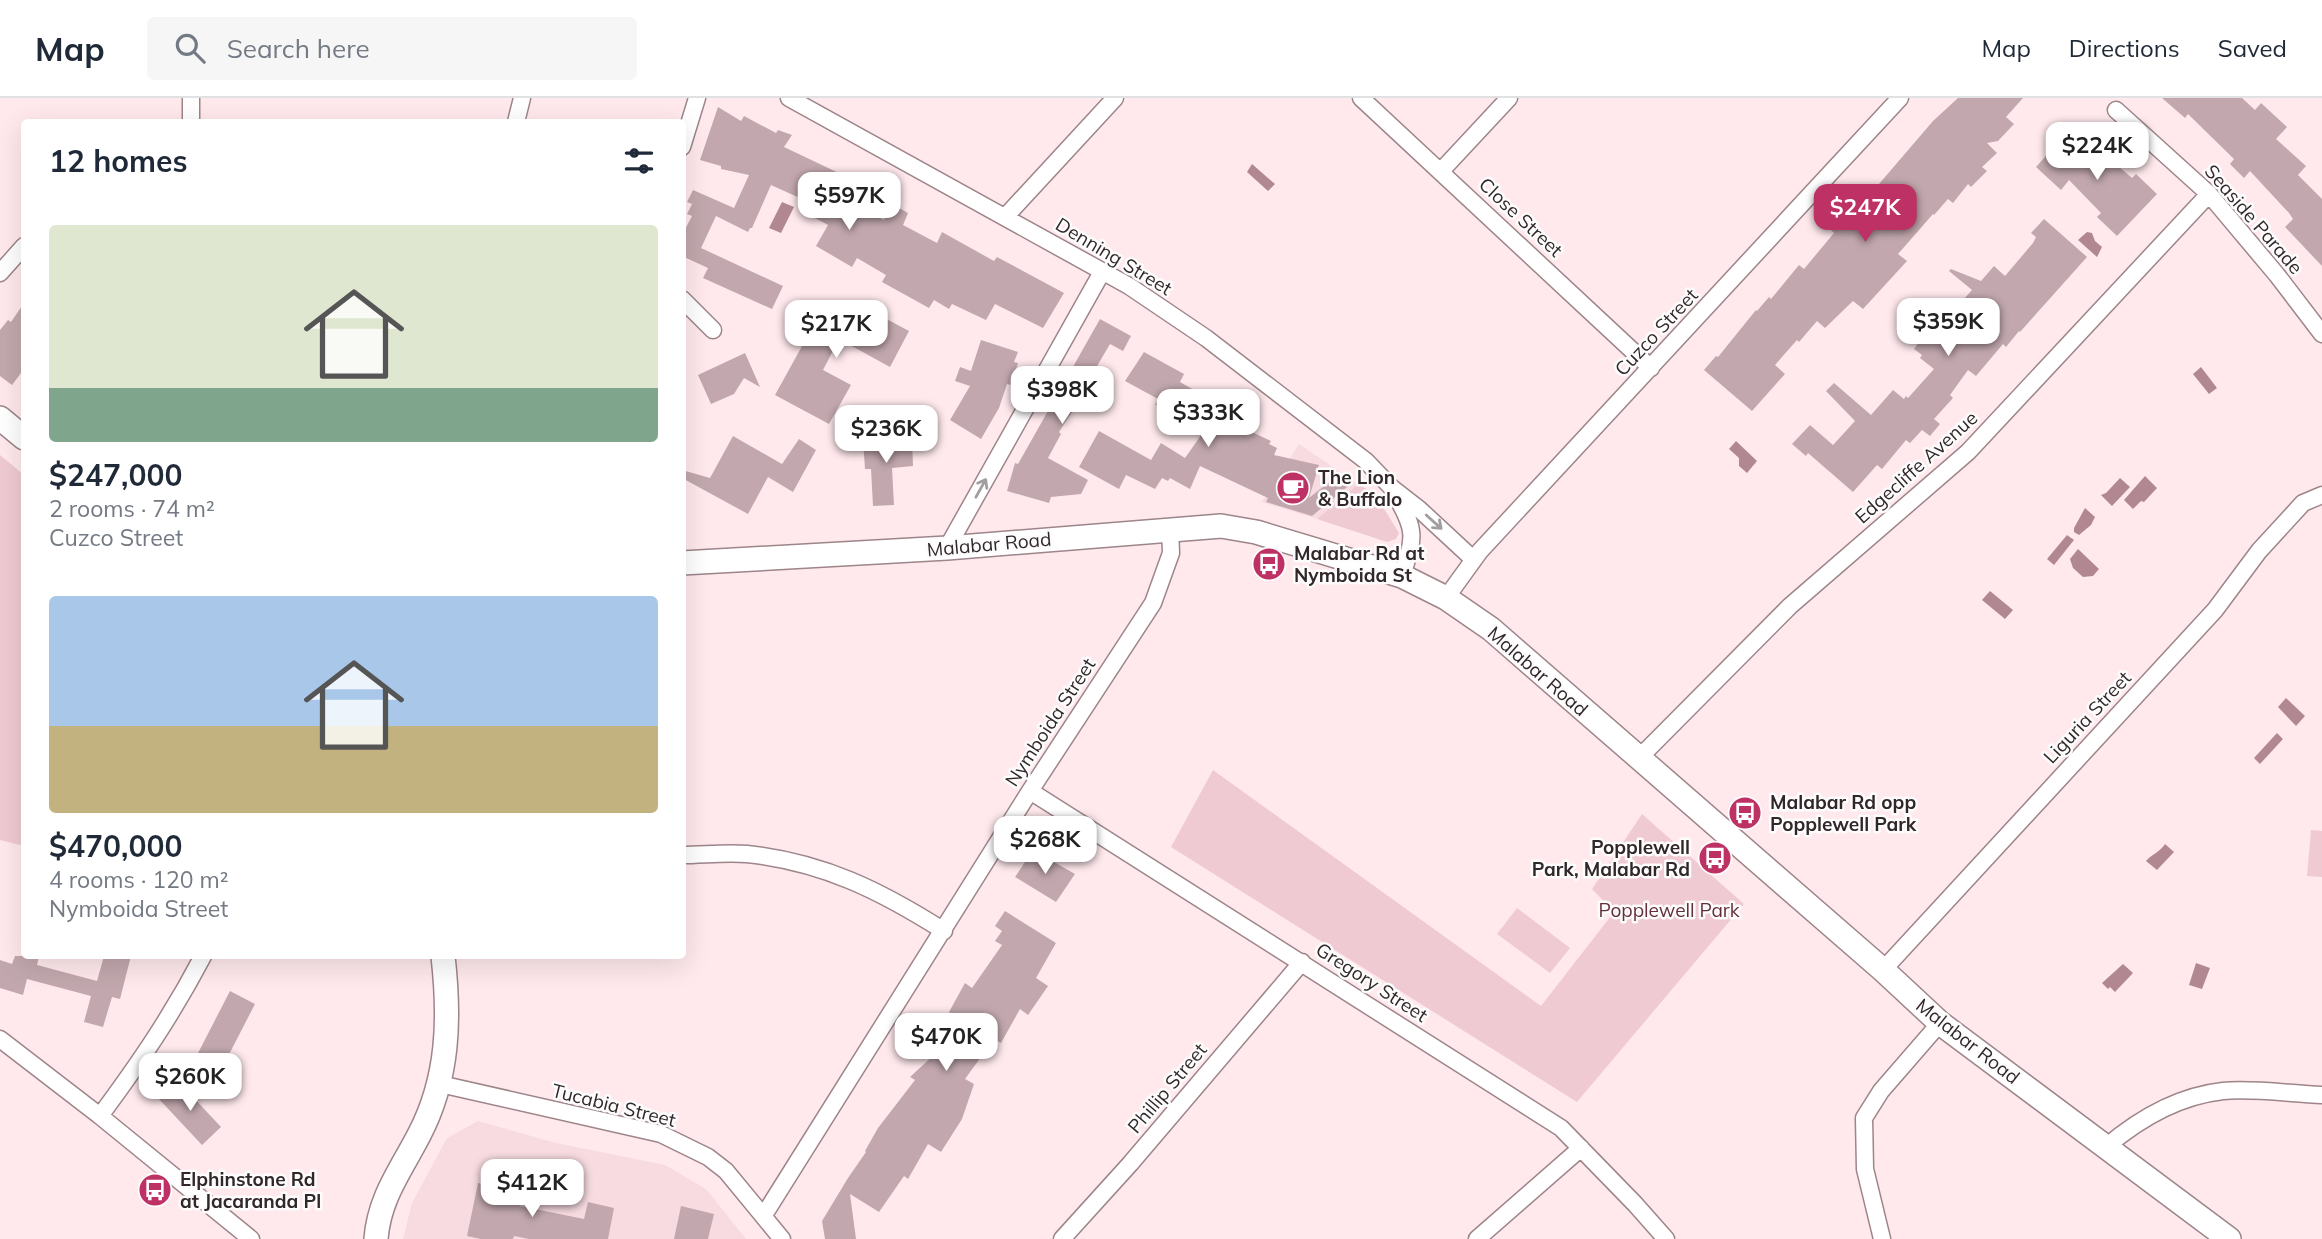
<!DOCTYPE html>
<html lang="en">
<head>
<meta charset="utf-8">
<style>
  :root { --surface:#fff; --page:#f6f6f7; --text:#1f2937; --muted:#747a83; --line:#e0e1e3; --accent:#be3164 }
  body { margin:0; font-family:Mulish,sans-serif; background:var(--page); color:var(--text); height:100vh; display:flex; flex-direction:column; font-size:26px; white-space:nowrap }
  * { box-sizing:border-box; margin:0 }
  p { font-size:23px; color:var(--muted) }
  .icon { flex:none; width:38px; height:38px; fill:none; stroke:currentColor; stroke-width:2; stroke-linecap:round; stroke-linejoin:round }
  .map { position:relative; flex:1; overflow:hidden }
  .panel { position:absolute; left:21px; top:21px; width:665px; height:840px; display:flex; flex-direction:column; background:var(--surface); border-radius:7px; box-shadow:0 7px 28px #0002 }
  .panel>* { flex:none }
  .price { position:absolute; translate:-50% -60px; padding:0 16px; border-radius:14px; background:#fff; color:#222; font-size:23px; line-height:46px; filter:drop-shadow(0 2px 4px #0008) }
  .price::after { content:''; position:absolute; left:50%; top:42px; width:21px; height:16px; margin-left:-10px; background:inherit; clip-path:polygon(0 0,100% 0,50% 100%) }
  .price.selected { background:var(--accent); color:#fff }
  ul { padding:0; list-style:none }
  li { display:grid; align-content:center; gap:14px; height:371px; padding:0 28px }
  li span { display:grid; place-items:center; height:217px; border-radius:7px; color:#555 }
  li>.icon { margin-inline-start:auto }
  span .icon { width:126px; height:126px; fill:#fffc; stroke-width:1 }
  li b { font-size:30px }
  h2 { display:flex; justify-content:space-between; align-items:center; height:84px; padding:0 28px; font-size:30px }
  header { display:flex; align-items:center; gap:42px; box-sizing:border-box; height:98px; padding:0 35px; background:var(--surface); border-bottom:2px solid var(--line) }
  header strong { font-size:33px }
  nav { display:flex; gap:38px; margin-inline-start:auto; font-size:24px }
  .search { width:490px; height:63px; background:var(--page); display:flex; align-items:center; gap:18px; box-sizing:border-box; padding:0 24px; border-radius:7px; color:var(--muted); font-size:26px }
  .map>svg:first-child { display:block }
  .built { fill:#f7dbe1 }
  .green { fill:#f0cad2 }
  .water { fill:#b18891 }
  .building { fill:#c2a8ae }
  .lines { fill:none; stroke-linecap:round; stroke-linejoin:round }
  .street-casing { stroke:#9d858a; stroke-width:19 }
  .secondary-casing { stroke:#9d858a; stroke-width:26 }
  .street { stroke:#fff; stroke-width:16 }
  .secondary { stroke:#fff; stroke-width:23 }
  .oneway { stroke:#a29e9f }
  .labels { text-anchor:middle; stroke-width:5; stroke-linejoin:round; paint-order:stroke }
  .street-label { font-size:19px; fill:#312729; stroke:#fcfcfc }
  .poi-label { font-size:19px; font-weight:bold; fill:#312729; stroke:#fcfcfc; text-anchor:start }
  .park-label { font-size:19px; fill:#652e3d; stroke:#fcfcfc }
</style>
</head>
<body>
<header>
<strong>Map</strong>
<div class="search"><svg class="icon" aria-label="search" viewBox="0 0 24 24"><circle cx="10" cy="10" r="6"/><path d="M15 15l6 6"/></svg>Search here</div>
<nav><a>Map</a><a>Directions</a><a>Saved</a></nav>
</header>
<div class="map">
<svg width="2322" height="1141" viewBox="0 0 2322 1141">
  <rect width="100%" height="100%" fill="#ffe9ed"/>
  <!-- built -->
  <path class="built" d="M1299,346l59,40 -41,35 -55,-17z
    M478,1023l78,22 109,22 41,24 40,50h-343l9,-36 35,-65z"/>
  <!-- green -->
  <path class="green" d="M0,357l24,20v371l-24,-6z
    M1358,386l17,10 24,39 -3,6 -9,3 -70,-23z
    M1213,672l328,236 73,-94 -22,-23 50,-75 102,90 -167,198 -406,-255z
    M2311,732l11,1v46l-15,-1z
    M1517,810l53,40 -20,25 -53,-39z"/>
  <!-- water -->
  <path class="water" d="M1252,66l23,20 -7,7 -21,-19z
    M782,104l12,5 -13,26 -12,-5z
    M2087,134l5,1 3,8 7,6 -5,10 -19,-17z
    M2201,269l16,21 -8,6 -16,-20z
    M1736,343l21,20 -10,12 -8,-7v-8l-10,-9z
    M2145,378l12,12 -13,14 -3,-1 -8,8 -9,-9z
    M2120,380l10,9 -18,19 -11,-11 5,-2z
    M2085,410l10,9 -4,8 -12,10 -5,-3v-4z
    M2067,437l7,5 -20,25 -7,-6z
    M2078,451l21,20 -6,7 -10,1 -10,-9 -3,-9z
    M1990,493l23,19 -8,9 -23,-19z
    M2286,600l19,18 -9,10 -18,-19z
    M2277,635l6,6 -23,25 -6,-6z
    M2165,746l9,8 -17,18 -11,-9c6,-7 14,-9 19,-17z
    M2196,865l14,5 -8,21 -13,-4z
    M2123,866l10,9 -18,19 -5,-5 -2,2 -6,-6z"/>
  <!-- building -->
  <path class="building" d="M1958,0h65l-17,19 8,7 -16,17 -11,2 10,10 -15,14 5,4 -16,16 -3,-3 -15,19 -5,-4 -14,16 -1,-1 -35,40 9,7 -44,48 -10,-8 -28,27 -8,-7 -18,21 -2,-2 -22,25 10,9 -33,37 -48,-41 12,-14 2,1 38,-47 1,1 12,-14 2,2 28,-34 5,4 30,-36 -6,-6 17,-19 6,5 20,-24 2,2 60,-70z
    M2162,0h80l13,12 6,-7 26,24 -11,12 30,27 -8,9 24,24v67l-37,-39 8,-8 -4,-6 -39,-42 -6,7 -14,-14 4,-5 -46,-45 -3,4z
    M718,9l23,14 3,-5 32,17 2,-3 14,5 -8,12 80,38 -11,19 31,16 7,-12 10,1 7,4 -5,12 34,18 5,-11 52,29 3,-4 67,36 -21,35 -48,-24 -9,16 -34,-16 -3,5 -15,-9 -5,8 -47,-26 4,-7 -29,-17 -5,9 -36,-21 12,-21 -15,-8 2,-5 -16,-7 3,-6 -31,-14 -19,43h-2l-2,4 -32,-16 -15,32 82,38 -11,23 -69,-31 5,-10 -26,-12v-21l10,-19 -5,-2 5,-10 -5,-2 6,-12 41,18 15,-33 -28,-6v-3l-21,-6z
    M2069,32l31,29 4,-5 28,24 4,-4 21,20 -40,42 -20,-19 4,-4 -32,-33 -8,10 -25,-23z
    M2044,121l43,38 -67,75 -1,-1 -13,16 -3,-3 -27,32 -8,-6 -18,25 3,3 -19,21 6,5 -10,12 -8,-6 -12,13 -4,-3 -24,29 -5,-4 -24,27 -45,-39 -2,3 -14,-12 18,-19 23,20 22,-24 -29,-30 8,-8 37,32 22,-25 11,9 2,-3 2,2 26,-29 -14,-11 2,-3 -8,-6 18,-25 6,4 34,-38 -23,-19 2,-2 30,12 13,-15 11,10 28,-33 3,-6 -5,-4z
    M24,205v66l-12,16 -12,-9v-46l8,-10 3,2z
    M866,210l43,23 -19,36 -51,-28 -16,31 28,15 -22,39 -54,-29 47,-85 33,18z
    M1100,221l31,17 -8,15 -13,-7 -27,46v5l-24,37 2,2 -13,24 40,22 -7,14 -30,3 -2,6 -42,-12 8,-28 3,1z
    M981,242l37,12 -4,10 4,1 -7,22 -4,-1 -8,24 -18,31 -31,-19 20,-34 -15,-5 5,-14 11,4z
    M1144,254l40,22 -4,8 49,28 -5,9 47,22 -2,3 8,4 -3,7 45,10 -10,33 29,-23 14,8 -40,33 -46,-14 2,-4 -68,-32 -10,23 -20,-11 -2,3 -6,-3 -7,11 -29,-14 -7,14 -40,-22 20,-36 52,29 10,-17 24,15 19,-27 -29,-18 -20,-8 3,-6 -33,-18z
    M745,255l15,34 -16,-9 -10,16 -23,10 -13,-29z
    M733,338l49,28 17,-25 17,11 -23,42 -25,-15 -20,37 -66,-36v-8l28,8z
    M912,339l1,29 -21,2 2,37 -21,1 -2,-37h-6l-2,-29z
    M1033,752l42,24 -19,28 -41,-25z
    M1005,813l51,32 -20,35 12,8 -20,29 -8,-6 -19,34 -7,-4 -29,40 9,5 -12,35 -21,33 -13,-8 -20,35 -4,-3 -25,36 -29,-18 6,45h-31l-3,-18 26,-43 18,-26 -1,-1 13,-23 37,-48 -5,-3 26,-24 -6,-4 23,-34 -4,-3 16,-29 7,5 30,-43 -7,-4 7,-10 -7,-5z
    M15,858h24l-2,9 60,16 7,-25h27l-11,43 -8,-2 -9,30 -19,-5 7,-26 -64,-17 -4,16 -23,-7v-28l12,4z
    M230,893l25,13 -33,64 -25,-13z
    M177,982l44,47 -19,18 -44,-47z
    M478,1085l45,10 -3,13 64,13 4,-17 26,6 -6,31h-79l-15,-3 -1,3h-32l-14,-3z
    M681,1108l33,8 -6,25h-34z"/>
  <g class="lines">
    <defs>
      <path id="street" d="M789,0l340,188 77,52 160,123 26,27 27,21 54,50
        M1361,0l290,270
        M2116,12l93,84 68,81 45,59
        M191,24v-24
        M516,24l6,-24
        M682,49l15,-49
        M1441,73l68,-73
        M1006,118l109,-118
        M0,175l24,-27
        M682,201l31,31
        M1396,398c21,36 18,41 6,80
        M947,450l155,-276
        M1446,500l34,-47 420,-453
        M1639,660l151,-152 178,-154 241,-258
        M1030,693l531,337 74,76 31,35
        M682,757c21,0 44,-3 65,-1 76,8 134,37 197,77
        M1883,872l332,-360 44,-59 44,-48 19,-8
        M0,941l100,77 151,123
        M440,986l221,50 47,23 18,14 56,68
        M100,1018c40,-54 72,-101 103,-160
        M2106,1049c34,-29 72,-51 117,-56 30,-3 69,3 99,4
        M764,1117l266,-424 123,-188 18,-50 -1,-25
        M1062,1141l68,-75 172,-202
        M1477,1141l104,-91
        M1882,1141l-17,-70 -1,-51 17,-27 59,-68"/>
      <path id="secondary" d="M0,320l24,20
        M682,465l265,-15 274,-22 35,6 146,44 44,22 45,31 392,341 57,53 289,216
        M376,1141c3,-41 25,-69 43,-104 30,-57 31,-117 24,-179"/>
    </defs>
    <!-- street casing -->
    <use href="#street" class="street-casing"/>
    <!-- secondary casing -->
    <use href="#secondary" class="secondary-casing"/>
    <!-- street -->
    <use href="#street" class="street"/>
    <!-- secondary -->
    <use href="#secondary" class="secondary"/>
  </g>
  <!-- one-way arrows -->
  <defs><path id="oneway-shaft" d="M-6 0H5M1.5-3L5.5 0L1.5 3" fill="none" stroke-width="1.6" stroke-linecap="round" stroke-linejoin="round" transform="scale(1.75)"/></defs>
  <g class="oneway">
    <use href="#oneway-shaft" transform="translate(981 390) rotate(-61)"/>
    <use href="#oneway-shaft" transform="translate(1434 424) rotate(42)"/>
  </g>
  <!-- icons -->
  <defs>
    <symbol id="cafe-disc" viewBox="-11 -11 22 22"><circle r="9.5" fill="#be3164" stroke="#fcfcfc"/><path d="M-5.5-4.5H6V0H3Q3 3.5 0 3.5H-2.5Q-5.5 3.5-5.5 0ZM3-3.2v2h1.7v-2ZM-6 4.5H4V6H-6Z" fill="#fff"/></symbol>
    <symbol id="bus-disc" viewBox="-11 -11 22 22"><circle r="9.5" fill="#be3164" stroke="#fcfcfc"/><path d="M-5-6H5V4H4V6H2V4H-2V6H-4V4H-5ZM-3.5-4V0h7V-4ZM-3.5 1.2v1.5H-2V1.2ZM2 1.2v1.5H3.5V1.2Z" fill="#fff"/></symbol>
  </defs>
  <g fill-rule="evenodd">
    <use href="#cafe-disc" x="1274" y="371" width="38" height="38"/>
    <use href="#bus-disc" x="1250" y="447" width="38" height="38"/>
    <use href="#bus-disc" x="1726" y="696" width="38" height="38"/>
    <use href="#bus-disc" x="1696" y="741" width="38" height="38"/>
    <use href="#bus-disc" x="136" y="1073" width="38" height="38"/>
  </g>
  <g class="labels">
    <!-- street labels -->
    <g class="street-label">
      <text transform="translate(1521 119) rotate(43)" y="7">Close Street</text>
      <text transform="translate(2254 121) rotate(49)" y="7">Seaside Parade</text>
      <text transform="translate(1114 158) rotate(31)" y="7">Denning Street</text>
      <text transform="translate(1656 234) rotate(-47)" y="7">Cuzco Street</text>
      <text transform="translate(1916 369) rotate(-42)" y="7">Edgecliffe Avenue</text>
      <text transform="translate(989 446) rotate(-5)" y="7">Malabar Road</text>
      <text transform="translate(1538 573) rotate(41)" y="7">Malabar Road</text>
      <text transform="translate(2087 619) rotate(-47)" y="7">Liguria Street</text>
      <text transform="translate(1050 624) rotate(-57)" y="7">Nymboida Street</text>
      <text transform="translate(1372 884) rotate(33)" y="7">Gregory Street</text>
      <text transform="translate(1968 943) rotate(38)" y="7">Malabar Road</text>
      <text transform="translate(1167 990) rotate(-50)" y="7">Phillip Street</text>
      <text transform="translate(614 1007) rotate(14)" y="7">Tucabia Street</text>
    </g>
    <!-- poi labels -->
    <g class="poi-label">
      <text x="1318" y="386">The Lion<tspan x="1318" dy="22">&amp; Buffalo</tspan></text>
      <text x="1294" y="462">Malabar Rd at<tspan x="1294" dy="22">Nymboida St</tspan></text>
      <text x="1770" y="711">Malabar Rd opp<tspan x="1770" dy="22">Popplewell Park</tspan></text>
      <text x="1690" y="756" text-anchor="end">Popplewell<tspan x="1690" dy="22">Park, Malabar Rd</tspan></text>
      <text x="180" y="1088">Elphinstone Rd<tspan x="180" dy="22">at Jacaranda Pl</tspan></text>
    </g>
    <!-- park labels -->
    <g class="park-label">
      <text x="1669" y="819">Popplewell Park</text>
    </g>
  </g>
</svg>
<b class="price" style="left:2097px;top:84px">$224K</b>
<b class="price" style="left:849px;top:134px">$597K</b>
<b class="price selected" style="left:1865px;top:146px">$247K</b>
<b class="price" style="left:1948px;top:260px">$359K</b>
<b class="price" style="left:836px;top:262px">$217K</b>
<b class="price" style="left:1062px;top:328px">$398K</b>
<b class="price" style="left:1208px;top:351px">$333K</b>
<b class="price" style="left:886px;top:367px">$236K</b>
<b class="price" style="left:1045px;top:778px">$268K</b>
<b class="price" style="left:946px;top:975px">$470K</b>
<b class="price" style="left:190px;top:1015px">$260K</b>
<b class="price" style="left:532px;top:1121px">$412K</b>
<section class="panel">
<h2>12 homes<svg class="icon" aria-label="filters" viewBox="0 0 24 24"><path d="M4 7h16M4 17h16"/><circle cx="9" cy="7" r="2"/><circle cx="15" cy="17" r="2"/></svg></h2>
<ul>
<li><span style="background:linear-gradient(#dfe7d0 75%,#7fa58c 0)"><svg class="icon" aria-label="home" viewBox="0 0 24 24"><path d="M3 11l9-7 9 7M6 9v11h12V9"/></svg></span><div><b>$247,000</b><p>2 rooms · 74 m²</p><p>Cuzco Street</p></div></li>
<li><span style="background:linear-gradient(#a9c7e8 60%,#c2b280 0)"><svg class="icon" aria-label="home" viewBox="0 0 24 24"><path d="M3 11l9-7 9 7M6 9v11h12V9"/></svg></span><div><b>$470,000</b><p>4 rooms · 120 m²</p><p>Nymboida Street</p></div></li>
</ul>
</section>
</div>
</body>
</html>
